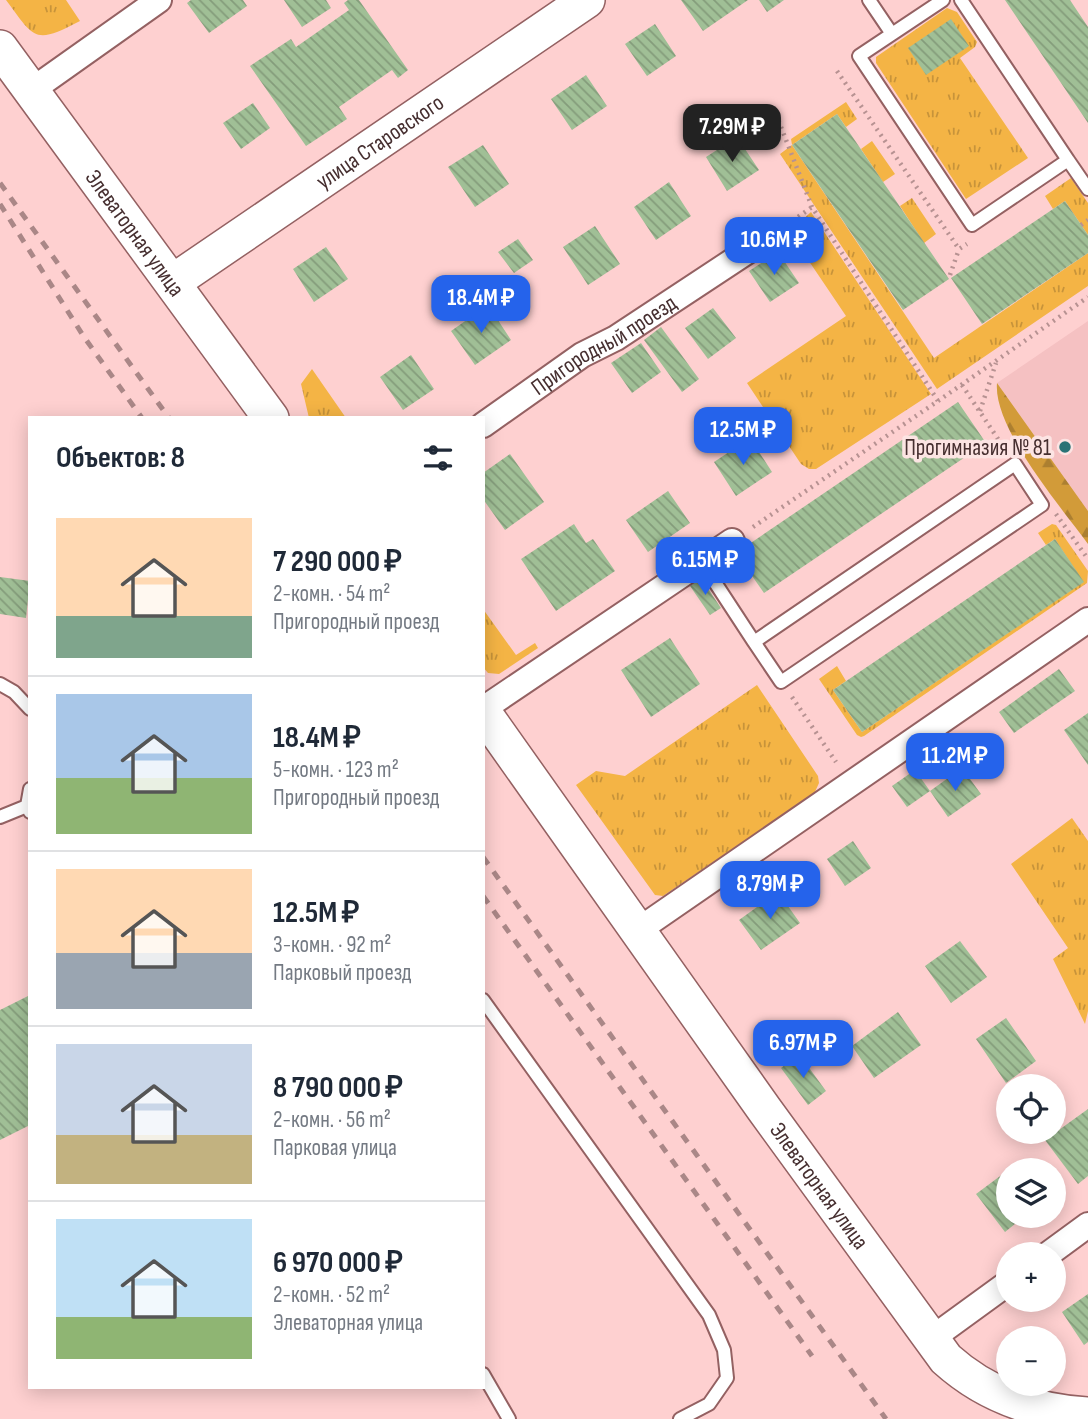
<!DOCTYPE html>
<html lang="ru">
<head>
<meta charset="utf-8">
<style>
  :root { --surface:#fff; --page:#f2f2f3; --text:#1f2937; --muted:#747a83; --line:#e0e1e3; --accent:#2563eb }
  body { margin:0; font-family:"Sofia Sans Condensed",sans-serif; background:var(--page); color:var(--text); height:100vh; display:flex; flex-direction:column; font-size:26px; white-space:nowrap }
  * { box-sizing:border-box; margin:0 }
  p { font-size:23px; color:var(--muted) }
  .icon { flex:none; width:38px; height:38px; fill:none; stroke:currentColor; stroke-width:2; stroke-linecap:round; stroke-linejoin:round }
  .map { position:relative; flex:1; overflow:hidden }
  .drawer { position:absolute; left:28px; top:416px; width:457px; height:973px; display:flex; flex-direction:column; background:var(--surface); border-radius:0px; box-shadow:0 4px 18px #0003 }
  .drawer>* { flex:none }
  .tools { position:absolute; left:996px; top:1074px; display:grid; gap:14px }
  .tools a { display:grid; place-items:center; width:70px; height:70px; border-radius:50%; background:var(--surface); box-shadow:0 4px 18px #0003; font-size:35px }
  .price { position:absolute; translate:-50% -60px; padding:0 16px; border-radius:14px; background:var(--accent); color:#fff; font-size:23px; line-height:46px; filter:drop-shadow(0 2px 4px #0008) }
  .price::after { content:''; position:absolute; left:50%; top:42px; width:21px; height:16px; margin-left:-10px; background:inherit; clip-path:polygon(0 0,100% 0,50% 100%) }
  .price.selected { background:#222; color:#fff }
  ul { padding:0; list-style:none }
  li { display:flex; align-items:center; gap:21px; height:175px; padding:0 28px }
  li+li { border-top:2px solid var(--line) }
  li span { display:grid; place-items:center; flex:none; width:196px; height:140px; border-radius:0px; color:#555 }
  li>.icon { margin-inline-start:auto }
  span .icon { width:84px; height:84px; fill:#fffc; stroke-width:1 }
  li b { font-size:30px }
  h2 { display:flex; justify-content:space-between; align-items:center; height:84px; padding:0 28px; font-size:30px }
  .map>svg:first-child { display:block }
  .built { fill:#f5c1c2 }
  .grass { fill:url(#grass-tufts) }
  .forest { fill:url(#forest-firs) }
  .building { fill:url(#building-back-hatch) }
  .lines { fill:none; stroke-linecap:round; stroke-linejoin:round }
  .lane-casing { stroke:#946162; stroke-width:16 }
  .street-casing { stroke:#946162; stroke-width:28 }
  .secondary-casing { stroke:#946162; stroke-width:38 }
  .path { stroke:#b79292; stroke-width:4.5; stroke-dasharray:2 5; stroke-linecap:butt }
  .lane { stroke:#fff; stroke-width:12 }
  .street { stroke:#fff; stroke-width:24 }
  .secondary { stroke:#fff; stroke-width:35 }
  .rail { stroke:#aa8787; stroke-width:5; stroke-dasharray:9 9; stroke-linecap:butt }
  .poi-dot { fill:#297376; stroke:#fce4e3; stroke-width:2.5 }
  .labels { text-anchor:middle; stroke-width:7; stroke-linejoin:round; paint-order:stroke }
  .street-label { font-size:23px; fill:#462f30; stroke:#fce4e3 }
  .poi-label { font-size:23px; fill:#462f30; stroke:#fce4e3; text-anchor:end }
</style>
</head>
<body>
<div class="map">
<svg width="1088" height="1419" viewBox="0 0 1088 1419">
  <defs>
    <pattern id="grass-tufts" width="24" height="20" patternUnits="userSpaceOnUse" patternTransform="scale(1.75)"><rect width="24" height="20" fill="#f4b445"/><path d="M3 7l-1-3M5 7V3M7 7l1-3M15 17l-1-3M17 17v-4M19 17l1-3" fill="none" stroke="#c7933a"/></pattern>
    <pattern id="forest-firs" width="22" height="20" patternUnits="userSpaceOnUse" patternTransform="scale(1.75)"><rect width="22" height="20" fill="#d29b39"/><path d="M5 1l3.5 6h-7zM16 11l3.5 6h-7z" fill="#ac7f30"/></pattern>
    <pattern id="building-back-hatch" width="6" height="6" patternUnits="userSpaceOnUse" patternTransform="scale(1.75)"><rect width="6" height="6" fill="#a0bf96"/><path d="M-1 5l2 2M0 0l6 6M5-1l2 2" fill="none" stroke="#849c7b"/></pattern>
  </defs>
  <rect width="100%" height="100%" fill="#fed0d0"/>
  <!-- built -->
  <path class="built" d="M1088,321v190l-91,-128z"/>
  <!-- grass -->
  <path class="grass" d="M6,0h60l14,21c-46,24 -45,18 -74,-21z
    M947,8l10,4 20,30 -2,5 -15,11 68,100 -62,41 -90,-136v-6z
    M846,102l11,17 -11,8 -9,-13 -45,31 142,213 154,-105v33l-151,103 -157,-235 12,-9 -1,-6z
    M872,141l23,33 -12,8 -22,-33z
    M1071,178l17,25v32l-23,-34 -12,8 -8,-13z
    M912,198l24,36 -12,9 -24,-37z
    M811,212l120,182 -115,75h-7l-8,-5 -54,-81 99,-67 -54,-80 4,-10z
    M312,369l34,49h-37l-8,-34z
    M1052,524l4,1 32,46 -1,12 -223,153 -3,1 -4,-2 -38,-56 18,-13 9,15 -13,9 29,42 221,-150 -28,-43 -9,6 -8,-12z
    M483,609l33,46 19,-12 3,5 -39,26 -11,-1 -5,-6z
    M757,685l61,91 1,7 -5,11 -151,102 -8,-1 -79,-110 20,-14 29,5z
    M1072,818l16,23v170l-3,13 -32,-65 15,-11 -57,-84z"/>
  <!-- forest -->
  <path class="forest" d="M997,383l91,128v33c-27,-37 -95,-116 -91,-161z"/>
  <!-- building -->
  <path class="building" d="M191,0h52l4,6 -38,27 -22,-30z
    M284,0h42l5,8 -29,19z
    M348,0h11l49,70 -10,8 -6,-8 -53,37 8,12 -41,27 -56,-80 41,-27 5,8 53,-37 -5,-7z
    M681,0h67l-45,31z
    M759,0h25l-17,12z
    M1005,0h65l18,27v96z
    M951,19l18,27 -43,29 -18,-27z
    M655,24l21,32 -29,20 -22,-32z
    M586,75l21,31 -35,24 -21,-31z
    M253,103l17,25 -29,21 -18,-26z
    M837,114l112,165 -46,31 -111,-165z
    M737,137l22,33 -32,21 -21,-34z
    M483,145l26,39 -34,23 -27,-40z
    M669,182l22,34 -35,24 -22,-33z
    M1065,201l23,34v18l-106,71 -31,-46z
    M595,226l25,38 -32,21 -25,-38z
    M518,239l15,21 -19,13 -16,-21z
    M326,247l22,32 -34,23 -21,-33z
    M778,252l21,31 -29,19 -21,-31z
    M488,305l23,35 -36,25 -24,-34z
    M713,308l23,30 -28,21 -23,-31z
    M661,327l38,52 -17,13 -38,-52z
    M641,343l20,29 -29,21 -21,-30z
    M411,355l23,34 -31,21 -23,-33z
    M958,402l28,41 -222,150 -28,-40z
    M750,438l22,34 -36,24 -22,-34z
    M510,454l34,48 -39,28 -22,-31v-26z
    M668,491l22,32 -42,29 -22,-32z
    M574,524l12,19 7,-4 22,32 -59,40 -35,-52z
    M1055,539l29,43 -222,150 -29,-42z
    M0,577l30,4 -4,37 -26,-4z
    M701,578l20,30 -11,7 -20,-29z
    M670,638l30,46 -49,33 -30,-47z
    M1059,669l16,22 -61,42 -15,-21z
    M1088,713v52l-24,-35z
    M962,768l19,26 -33,23 -18,-26z
    M915,770l15,21 -23,16 -15,-21z
    M853,841l18,27 -26,18 -18,-27z
    M778,892l22,31 -39,27 -22,-30z
    M960,941l27,36 -36,26 -26,-37z
    M30,995v130l-30,15v-130z
    M898,1012l23,33 -47,33 -22,-32z
    M1006,1018l30,43 -30,22 -30,-44z
    M799,1054l27,37 -18,14 -27,-37z
    M1088,1109v67l-10,8 -33,-44z
    M1015,1165l4,6h-11v45h17l-20,16 -29,-38z
    M1088,1294v48l-4,3 -22,-33z"/>
  <g class="lines">
    <defs>
      <path id="lane" d="M869,0l23,34
        M943,0l-84,56 113,169 96,-65 -107,-160
        M1068,160l20,29
        M1015,464l27,41 -261,177 -27,-40z
        M701,561l53,81
        M0,684l14,8 16,17
        M30,789l-3,17 3,6
        M0,817l27,-11
        M483,1000l226,315 15,35 3,28 -18,26 -29,15
        M483,1374l26,45"/>
      <g id="street">
        <path d="M32,90l127,-90"/>
        <path id="s1" d="M483,425l99,-70 34,-17 144,-95"/>
        <path d="M483,709l249,-168"/>
        <path d="M637,931l451,-311"/>
        <path d="M1047,1255l41,-30"/>
        <path d="M931,1339l77,-56"/>
      </g>
      <g id="secondary">
        <path id="s2" d="M0,48l271,370"/>
        <path id="s3" d="M173,282l414,-282"/>
        <path id="s4" d="M483,712l281,397 182,250c40,36 88,53 142,56"/>
      </g>
    </defs>
    <!-- lane casing -->
    <use href="#lane" class="lane-casing"/>
    <!-- street casing -->
    <use href="#street" class="street-casing"/>
    <!-- secondary casing -->
    <use href="#secondary" class="secondary-casing"/>
    <!-- path -->
    <path class="path" d="M837,71l122,178 8,-5
      M1081,225l7,-5
      M781,229l31,-22
      M950,275l9,-26
      M962,385l42,63
      M938,401l150,-104
      M980,411l16,-48
      M1056,514l32,45
      M753,527l185,-126 -126,-194 -36,-93
      M792,697l44,65"/>
    <!-- lane -->
    <use href="#lane" class="lane"/>
    <!-- street -->
    <use href="#street" class="street"/>
    <!-- secondary -->
    <use href="#secondary" class="secondary"/>
    <!-- rail -->
    <path class="rail" d="M0,183l169,235
      M0,204l84,133 58,81
      M483,857l403,562
      M483,896l329,460"/>
  </g>
  <!-- markers -->
  <circle class="poi-dot" cx="1065" cy="447" r="7"/>
  <g class="labels">
    <!-- street labels -->
    <g class="street-label">
      <text dy="8" stroke="none"><textPath href="#s3" startOffset="250">улица Старовского</textPath></text>
      <text dy="8" stroke="none"><textPath href="#s2" startOffset="229">Элеваторная улица</textPath></text>
      <text dy="8" stroke="none"><textPath href="#s1" startOffset="145">Пригородный проезд</textPath></text>
      <text dy="8" stroke="none"><textPath href="#s4" startOffset="581">Элеваторная улица</textPath></text>
    </g>
    <!-- poi labels -->
    <g class="poi-label">
      <text x="1051" y="455">Прогимназия № 81</text>
    </g>
  </g>
</svg>
<div class="tools">
<a><svg class="icon" aria-label="locate" viewBox="0 0 24 24"><circle cx="12" cy="12" r="6"/><path d="M12 2v4M12 18v4M2 12h4M18 12h4"/></svg></a>
<a><svg class="icon" aria-label="layers" viewBox="0 0 24 24"><path d="M12 4l9 5-9 5-9-5zM3 14l9 5 9-5"/></svg></a>
<a>+</a>
<a>−</a>
</div>
<b class="price selected" style="left:732px;top:164px">7.29M ₽</b>
<b class="price" style="left:774px;top:277px">10.6M ₽</b>
<b class="price" style="left:481px;top:335px">18.4M ₽</b>
<b class="price" style="left:743px;top:467px">12.5M ₽</b>
<b class="price" style="left:705px;top:597px">6.15M ₽</b>
<b class="price" style="left:955px;top:793px">11.2M ₽</b>
<b class="price" style="left:770px;top:921px">8.79M ₽</b>
<b class="price" style="left:803px;top:1080px">6.97M ₽</b>
<section class="drawer">
<h2>Объектов: 8<svg class="icon" aria-label="filters" viewBox="0 0 24 24"><path d="M4 7h16M4 17h16"/><circle cx="9" cy="7" r="2"/><circle cx="15" cy="17" r="2"/></svg></h2>
<ul>
<li><span style="background:linear-gradient(#ffd9b3 70%,#7fa58c 0)"><svg class="icon" aria-label="home" viewBox="0 0 24 24"><path d="M3 11l9-7 9 7M6 9v11h12V9"/></svg></span><div><b>7 290 000 ₽</b><p>2-комн. · 54 m²</p><p>Пригородный проезд</p></div></li>
<li><span style="background:linear-gradient(#a9c7e8 60%,#8fb573 0)"><svg class="icon" aria-label="home" viewBox="0 0 24 24"><path d="M3 11l9-7 9 7M6 9v11h12V9"/></svg></span><div><b>18.4M ₽</b><p>5-комн. · 123 m²</p><p>Пригородный проезд</p></div></li>
<li><span style="background:linear-gradient(#ffd9b3 60%,#9aa5b1 0)"><svg class="icon" aria-label="home" viewBox="0 0 24 24"><path d="M3 11l9-7 9 7M6 9v11h12V9"/></svg></span><div><b>12.5M ₽</b><p>3-комн. · 92 m²</p><p>Парковый проезд</p></div></li>
<li><span style="background:linear-gradient(#c9d6e8 65%,#c2b280 0)"><svg class="icon" aria-label="home" viewBox="0 0 24 24"><path d="M3 11l9-7 9 7M6 9v11h12V9"/></svg></span><div><b>8 790 000 ₽</b><p>2-комн. · 56 m²</p><p>Парковая улица</p></div></li>
<li><span style="background:linear-gradient(#bfe0f5 70%,#8fb573 0)"><svg class="icon" aria-label="home" viewBox="0 0 24 24"><path d="M3 11l9-7 9 7M6 9v11h12V9"/></svg></span><div><b>6 970 000 ₽</b><p>2-комн. · 52 m²</p><p>Элеваторная улица</p></div></li>
</ul>
</section>
</div>
</body>
</html>
